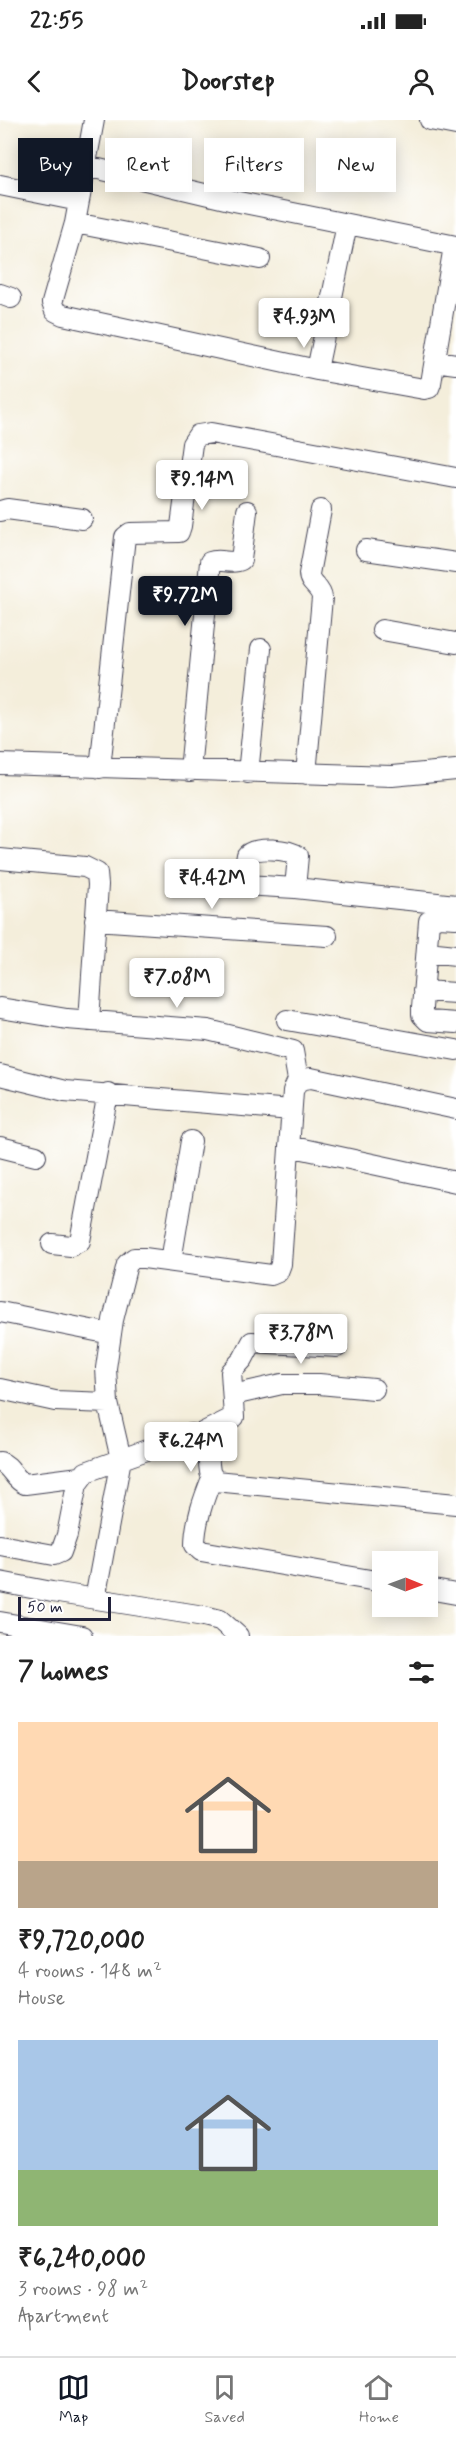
<!DOCTYPE html>
<html lang="en">
<head>
<meta charset="utf-8">
<style>
  :root { --surface:#fff; --page:#f6f6f6; --text:#222; --muted:#767676; --line:#e0e0e0; --accent:#111827 }
  body { margin:0; font-family:Mynerve,sans-serif; background:var(--page); color:var(--text); height:100vh; display:flex; flex-direction:column; font-size:22px; white-space:nowrap }
  * { box-sizing:border-box; margin:0 }
  p { font-size:20px; color:var(--muted) }
  .icon { flex:none; width:33px; height:33px; fill:none; stroke:currentColor; stroke-width:2; stroke-linecap:round; stroke-linejoin:round }
  .map { position:relative; height:1516px; overflow:hidden }
  .side { display:flex; flex-direction:column; background:var(--surface); flex:1 }
  .side>* { flex:none }
  .guide { position:absolute; left:18px; top:18px; width:420px; height:54px; display:flex; gap:12px }
  .needle { width:39px; rotate:91deg }
  .fabs { position:absolute; left:372px; top:1431px; display:grid; gap:12px }
  .fabs a { display:grid; place-items:center; width:66px; height:66px; border-radius:0px; background:var(--surface); box-shadow:0 3px 15px #0003; font-size:30px }
  .scale { position:absolute; left:18px; bottom:15px; width:93px; box-sizing:border-box; padding-left:6px; border:3px solid #22223b; border-top:0; font-size:16px; line-height:21px; white-space:nowrap; color:#22223b; -webkit-text-stroke:4px #fff; paint-order:stroke }
  .price { position:absolute; translate:-50% -51px; padding:0 14px; border-radius:6px; background:#fff; color:#222; font-size:20px; line-height:39px; filter:drop-shadow(0 2px 3px #0008) }
  .price::after { content:''; position:absolute; left:50%; top:36px; width:18px; height:14px; margin-left:-9px; background:inherit; clip-path:polygon(0 0,100% 0,50% 100%) }
  .price.selected { background:var(--accent); color:#fff }
  ul { padding:0; list-style:none }
  li { display:grid; align-content:center; gap:12px; height:318px; padding:0 18px }
  li span { display:grid; place-items:center; height:186px; border-radius:0px; color:#555 }
  li>.icon { margin-inline-start:auto }
  span .icon { width:108px; height:108px; fill:#fffc; stroke-width:1 }
  li b { font-size:26px }
  h2 { display:flex; justify-content:space-between; align-items:center; height:72px; padding:0 18px; font-size:26px }
  .chip { padding:0 21px; border-radius:0px; background:var(--surface); box-shadow:0 3px 15px #0003; font-size:21px; line-height:54px }
  .chip.selected { background:var(--accent); color:#fff }
  .status { display:flex; justify-content:space-between; align-items:center; height:42px; padding:0 30px; background:var(--surface); direction:ltr }
  .status svg { height:16px; fill:currentColor }
  header { display:flex; justify-content:space-between; align-items:center; height:78px; padding:0 18px; background:var(--surface); font-size:27px; font-weight:800 }
  .menu { display:flex; justify-content:space-around; align-items:center; height:84px; border-top:2px solid var(--line); background:var(--surface); font-size:16px; color:var(--muted) }
  .menu a { display:grid; justify-items:center; gap:3px }
  .menu .selected { color:var(--accent) }
  .map>svg:first-child { display:block }
  .lines { fill:none; stroke-linecap:round; stroke-linejoin:round }
  .minor-casing { stroke:#424153; stroke-width:22 }
  .minor { stroke:#fff; stroke-width:20 }
</style>
</head>
<body>
<div class="status"><b>22:55</b><svg viewBox="0 0 49 12"><path d="M0 12V9h3v3zM5 12V6h3v6zM10 12V3h3v9zM15 12V0h3v12zM26 1h20v11H26zM47 4h2v5h-2z"/></svg></div>
<header><svg class="icon" aria-label="back" viewBox="0 0 24 24"><path d="M15 5l-7 7 7 7"/></svg>Doorstep<svg class="icon" aria-label="person" viewBox="0 0 24 24"><circle cx="12" cy="8" r="4"/><path d="M4 21q1-7 8-7t8 7"/></svg></header>
<div class="map">
<svg width="456" height="1516" viewBox="0 0 456 1516">
  <rect width="100%" height="100%" fill="#fff"/>
  <filter id="ink" filterUnits="userSpaceOnUse"><feTurbulence type="fractalNoise" baseFrequency=".0167" numOctaves="2"/><feDisplacementMap in="SourceGraphic" scale="12" xChannelSelector="R" yChannelSelector="G"/><feConvolveMatrix kernelMatrix="1 2 1 2 8 2 1 2 1" color-interpolation-filters="sRGB"/></filter>
  <filter id="wash" filterUnits="userSpaceOnUse"><feTurbulence type="fractalNoise" baseFrequency=".008" numOctaves="4" result="noise"/><feDisplacementMap in="SourceGraphic" scale="24" xChannelSelector="R" yChannelSelector="G"/><feGaussianBlur stdDeviation="1.35" result="paint"/><feColorMatrix in="noise" values="0 0 0 0 0 0 0 0 0 0 0 0 0 0 0 0 0 1.4 0 .05"/><feComposite in="paint" operator="in"/></filter>
  <g filter="url(#wash)">
    <rect width="100%" height="100%" fill="#f4eedb"/>
  </g>
  <g filter="url(#ink)">
    <g class="lines">
      <defs>
        <path id="minor" d="M94,0l-19,103 -23,80 3,8 8,4 254,55 107,19 5,-1 2,-5 23,-137
          M430,0l26,5
          M86,46l148,35 222,45
          M0,65l79,16
          M75,103l185,36
          M0,174l11,4
          M435,241l21,3
          M317,250l30,-146
          M0,391l7,-2 75,10
          M366,430l90,13
          M382,510l74,13
          M0,644l392,12 64,-6
          M100,648l25,-231 5,-4 49,-1 2,-6 11,-82 6,-9 13,-2 245,45
          M190,651l20,-209c11,-4 21,3 31,-2l6,-49
          M248,653l13,-124
          M306,654l16,-176c-1,-11 -13,-14 -13,-24l12,-64
          M0,739l85,8 12,6 1,12 -9,136
          M295,768l3,-32c-10,-7 -41,-10 -51,-1l-4,23 2,7 50,3 161,17
          M456,798l-17,-1 -10,4 -7,87v7l6,6 28,2
          M95,800l232,16
          M427,832l29,3
          M423,871l33,2
          M0,888l67,11 141,11 85,21 5,29
          M287,900l169,30
          M0,955l65,16 226,19
          M289,1026l167,36
          M0,1027l36,9
          M52,1124l19,2 9,-5 28,-148
          M171,1141l20,-120
          M0,1192l111,22
          M0,1269l55,12 53,2
          M233,1275l49,-11h37l55,5
          M198,1315l36,-18 -3,-45 12,-13 9,-17 85,5
          M0,1342c12,4 13,17 25,22l55,-7
          M212,1358c-8,20 -17,44 -17,67l6,6 181,31
          M0,1425l54,10 7,-3 6,-17 10,-51 9,-12 105,-38 7,1 8,6 4,31 5,9 241,23
          M0,1462l52,10 152,24 16,4 18,16
          M428,1469l28,5
          M95,1479l26,-140 -13,-56 -2,-35 7,-48 14,-56 7,-6h10l127,17 7,-3 3,-8 12,-173 5,-11 13,-2 145,31
          M0,1502l82,14"/>
      </defs>
      <!-- minor casing -->
      <use href="#minor" class="minor-casing"/>
      <!-- minor -->
      <use href="#minor" class="minor"/>
    </g>
  </g>
</svg>
<div class="fabs">
<a><svg class="needle" viewBox="-14 -14 28 28"><path d="M0-13l5 13h-10z" fill="#e53935"/><path d="M0 13l5-13h-10z" fill="#767676"/></svg></a>
</div>
<div class="scale">50 m</div>
<b class="price" style="left:304px;top:229px">₹4.93M</b>
<b class="price" style="left:202px;top:391px">₹9.14M</b>
<b class="price selected" style="left:185px;top:507px">₹9.72M</b>
<b class="price" style="left:212px;top:790px">₹4.42M</b>
<b class="price" style="left:177px;top:889px">₹7.08M</b>
<b class="price" style="left:301px;top:1245px">₹3.78M</b>
<b class="price" style="left:191px;top:1353px">₹6.24M</b>
<div class="guide">
<a class="chip selected">Buy</a>
<a class="chip">Rent</a>
<a class="chip">Filters</a>
<a class="chip">New</a>
</div>
</div>
<section class="side">
<h2>7 homes<svg class="icon" aria-label="filters" viewBox="0 0 24 24"><path d="M4 7h16M4 17h16"/><circle cx="9" cy="7" r="2"/><circle cx="15" cy="17" r="2"/></svg></h2>
<ul>
<li><span style="background:linear-gradient(#ffd9b3 75%,#b9a48a 0)"><svg class="icon" aria-label="home" viewBox="0 0 24 24"><path d="M3 11l9-7 9 7M6 9v11h12V9"/></svg></span><div><b>₹9,720,000</b><p>4 rooms · 148 m²</p><p>House</p></div></li>
<li><span style="background:linear-gradient(#a9c7e8 70%,#8fb573 0)"><svg class="icon" aria-label="home" viewBox="0 0 24 24"><path d="M3 11l9-7 9 7M6 9v11h12V9"/></svg></span><div><b>₹6,240,000</b><p>3 rooms · 98 m²</p><p>Apartment</p></div></li>
</ul>
</section>
<nav class="menu">
<a class="selected"><svg class="icon" aria-label="map" viewBox="0 0 24 24"><path d="M3 6l6-2 6 2 6-2v14l-6 2-6-2-6 2zM9 4v14M15 6v14"/></svg>Map</a>
<a><svg class="icon" aria-label="saved" viewBox="0 0 24 24"><path d="M7 4h10v16l-5-4-5 4z"/></svg>Saved</a>
<a><svg class="icon" aria-label="home" viewBox="0 0 24 24"><path d="M3 11l9-7 9 7M6 9v11h12V9"/></svg>Home</a>
</nav>
</body>
</html>
